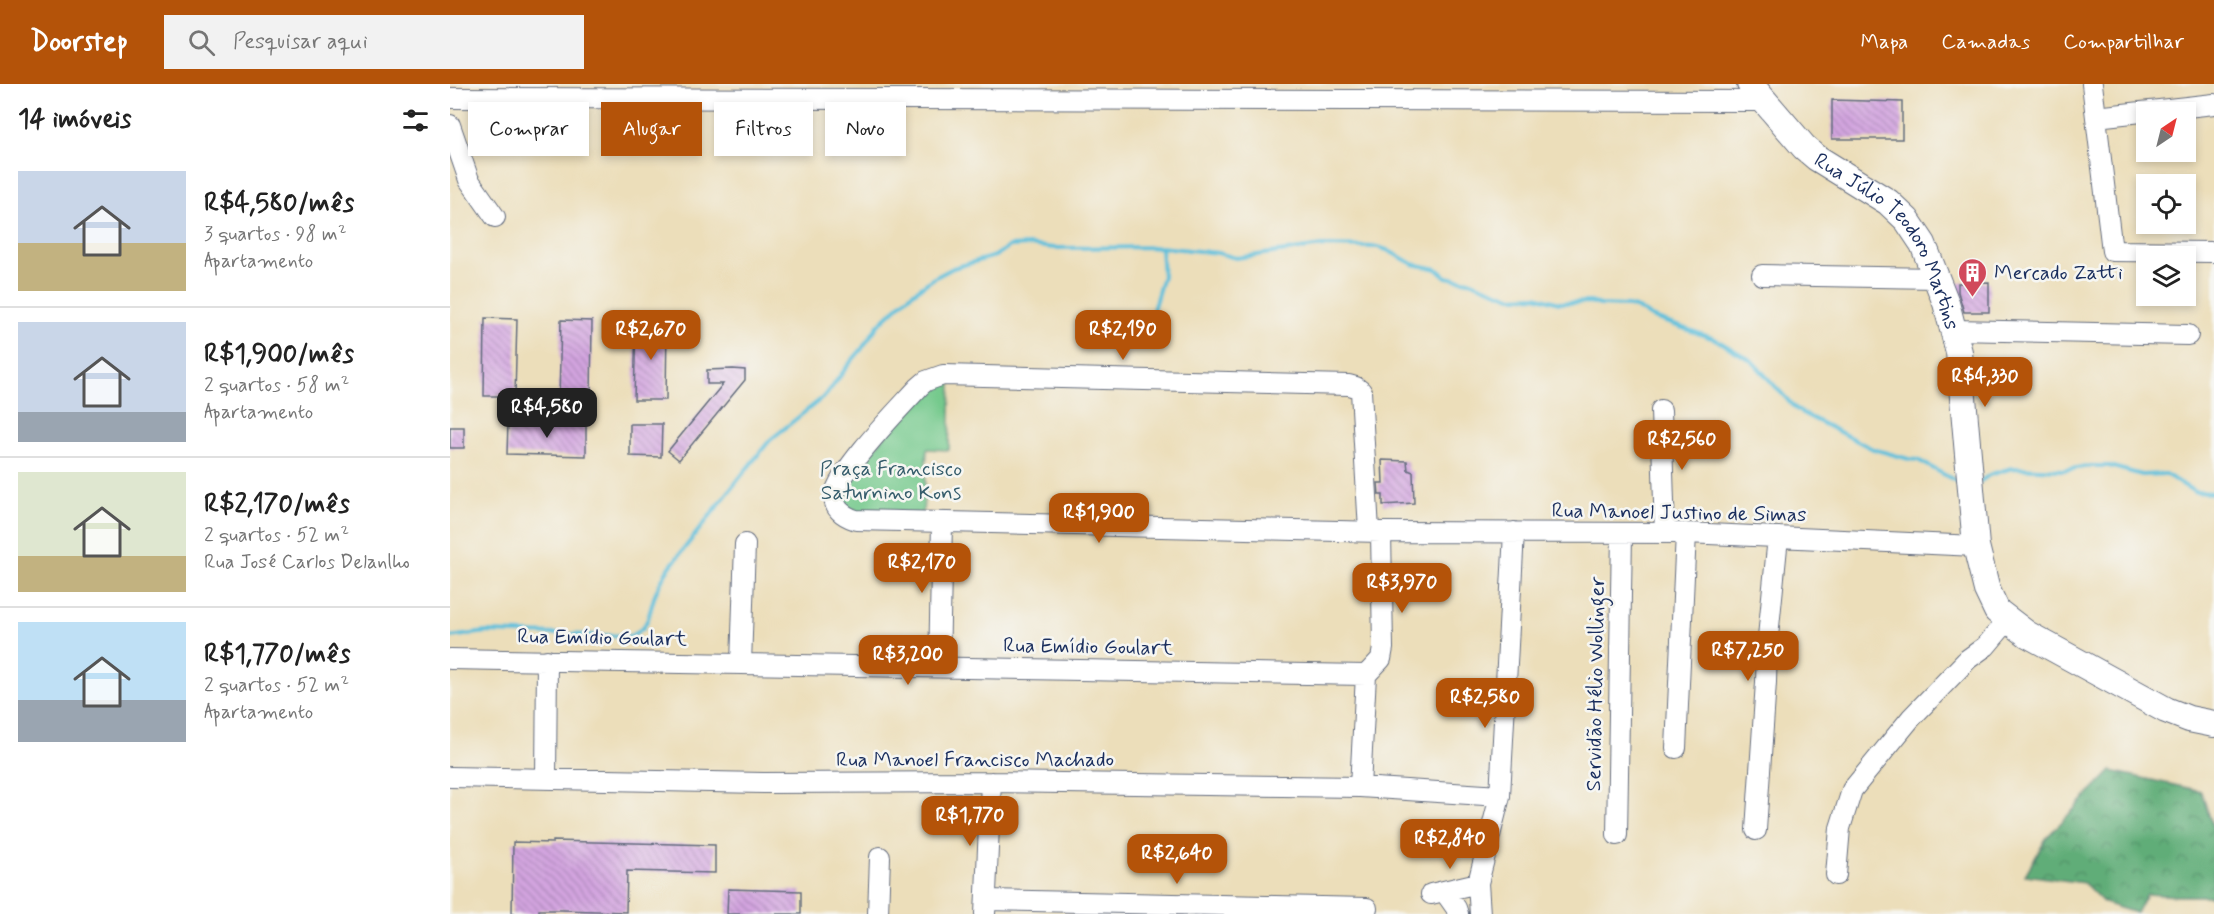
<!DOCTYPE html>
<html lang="pt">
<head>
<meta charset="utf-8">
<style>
  :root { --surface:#fff; --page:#f2f2f2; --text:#222; --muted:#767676; --line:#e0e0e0; --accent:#b45309 }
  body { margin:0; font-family:Mynerve,sans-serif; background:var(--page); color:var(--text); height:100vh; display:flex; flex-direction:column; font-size:22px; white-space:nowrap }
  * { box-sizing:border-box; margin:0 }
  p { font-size:20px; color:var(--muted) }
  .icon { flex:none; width:33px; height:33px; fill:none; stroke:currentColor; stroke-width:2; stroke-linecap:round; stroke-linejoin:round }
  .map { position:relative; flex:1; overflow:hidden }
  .panel { display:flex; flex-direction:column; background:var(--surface); width:450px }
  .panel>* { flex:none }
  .hud { position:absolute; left:18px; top:18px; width:570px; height:54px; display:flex; gap:12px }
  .needle { width:39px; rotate:35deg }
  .tools { position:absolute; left:1686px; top:18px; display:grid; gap:12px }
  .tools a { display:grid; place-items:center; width:60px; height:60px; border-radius:0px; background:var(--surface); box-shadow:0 3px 9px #0003; font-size:30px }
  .price { position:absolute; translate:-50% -51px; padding:0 14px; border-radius:12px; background:var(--accent); color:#fff; font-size:20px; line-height:39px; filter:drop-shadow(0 2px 3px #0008) }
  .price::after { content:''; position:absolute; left:50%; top:36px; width:18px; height:14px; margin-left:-9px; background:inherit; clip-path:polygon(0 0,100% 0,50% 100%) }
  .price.active { background:#222; color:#fff }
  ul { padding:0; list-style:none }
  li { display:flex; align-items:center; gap:18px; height:150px; padding:0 18px }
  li+li { border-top:2px solid var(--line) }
  li span { display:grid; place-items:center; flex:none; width:168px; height:120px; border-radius:0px; color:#555 }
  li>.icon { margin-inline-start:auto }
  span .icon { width:72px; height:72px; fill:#fffc; stroke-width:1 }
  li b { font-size:26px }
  h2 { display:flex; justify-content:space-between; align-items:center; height:72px; padding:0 18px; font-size:26px }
  .tag { padding:0 21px; border-radius:0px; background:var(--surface); box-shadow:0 3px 9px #0003; font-size:21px; line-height:54px }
  .tag.active { background:var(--accent); color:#fff }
  header { display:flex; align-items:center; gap:36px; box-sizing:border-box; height:84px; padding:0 30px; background:var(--accent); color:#fff }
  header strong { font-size:28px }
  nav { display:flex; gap:33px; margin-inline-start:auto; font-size:21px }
  .search { width:420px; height:54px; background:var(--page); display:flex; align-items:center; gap:15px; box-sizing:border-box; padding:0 21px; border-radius:0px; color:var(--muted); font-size:22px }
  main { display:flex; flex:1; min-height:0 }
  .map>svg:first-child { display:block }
  .green { fill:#75c98c; stroke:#487c75; stroke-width:1.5 }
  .forest { fill:url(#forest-crowns); stroke:#3e6e6b; stroke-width:1.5 }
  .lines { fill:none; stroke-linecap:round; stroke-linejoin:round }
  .stream { stroke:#5ec0dc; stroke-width:4 }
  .building { fill:url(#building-back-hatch) }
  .minor-casing { stroke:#646c7e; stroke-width:22 }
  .major-casing { stroke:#646c7e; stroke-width:28 }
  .minor { stroke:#fff; stroke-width:20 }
  .major { stroke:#fff; stroke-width:26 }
  .labels { text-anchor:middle; stroke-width:5; stroke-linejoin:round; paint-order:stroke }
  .street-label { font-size:21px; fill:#1b2f5e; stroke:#f6f6f2 }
  .poi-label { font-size:21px; fill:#1b2f5e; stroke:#f6f6f2; text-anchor:start }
  .park-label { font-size:21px; fill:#365d6c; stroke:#f6f6f2 }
</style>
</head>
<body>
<header>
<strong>Doorstep</strong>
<div class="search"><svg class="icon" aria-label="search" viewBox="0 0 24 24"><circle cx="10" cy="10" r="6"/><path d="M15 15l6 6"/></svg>Pesquisar aqui</div>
<nav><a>Mapa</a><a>Camadas</a><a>Compartilhar</a></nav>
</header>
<main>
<section class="panel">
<h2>14 imóveis<svg class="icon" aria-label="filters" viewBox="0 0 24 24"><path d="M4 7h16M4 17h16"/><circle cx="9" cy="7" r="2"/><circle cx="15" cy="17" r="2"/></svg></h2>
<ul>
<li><span style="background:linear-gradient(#c9d6e8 60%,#c2b280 0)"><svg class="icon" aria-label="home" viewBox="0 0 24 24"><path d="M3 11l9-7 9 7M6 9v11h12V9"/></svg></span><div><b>R$4,580/mês</b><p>3 quartos · 98 m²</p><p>Apartamento</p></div></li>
<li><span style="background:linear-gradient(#c9d6e8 75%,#9aa5b1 0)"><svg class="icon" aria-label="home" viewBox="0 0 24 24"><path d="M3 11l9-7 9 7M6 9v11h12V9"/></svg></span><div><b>R$1,900/mês</b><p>2 quartos · 58 m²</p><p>Apartamento</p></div></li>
<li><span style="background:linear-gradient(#dfe7d0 70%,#c2b280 0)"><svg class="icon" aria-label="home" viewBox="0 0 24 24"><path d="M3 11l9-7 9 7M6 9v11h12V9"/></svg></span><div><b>R$2,170/mês</b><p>2 quartos · 52 m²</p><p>Rua José Carlos Delanlho</p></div></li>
<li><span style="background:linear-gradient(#bfe0f5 65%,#9aa5b1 0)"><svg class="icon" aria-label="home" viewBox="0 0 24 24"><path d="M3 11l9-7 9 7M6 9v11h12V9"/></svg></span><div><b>R$1,770/mês</b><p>2 quartos · 52 m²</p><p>Apartamento</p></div></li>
</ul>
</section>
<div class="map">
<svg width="1764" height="830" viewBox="0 0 1764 830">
  <defs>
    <pattern id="forest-crowns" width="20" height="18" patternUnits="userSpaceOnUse" patternTransform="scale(1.5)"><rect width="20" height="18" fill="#60ad78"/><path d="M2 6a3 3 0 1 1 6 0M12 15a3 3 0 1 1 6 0" fill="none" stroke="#4e8d66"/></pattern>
    <pattern id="building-back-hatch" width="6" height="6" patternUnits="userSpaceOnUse" patternTransform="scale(1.5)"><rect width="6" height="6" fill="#d3a4df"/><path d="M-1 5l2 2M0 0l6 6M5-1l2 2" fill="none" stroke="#aa86b8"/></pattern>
  </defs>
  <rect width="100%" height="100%" fill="#f6f6f2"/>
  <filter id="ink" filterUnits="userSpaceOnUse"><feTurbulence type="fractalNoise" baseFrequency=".0167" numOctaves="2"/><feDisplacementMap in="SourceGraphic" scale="12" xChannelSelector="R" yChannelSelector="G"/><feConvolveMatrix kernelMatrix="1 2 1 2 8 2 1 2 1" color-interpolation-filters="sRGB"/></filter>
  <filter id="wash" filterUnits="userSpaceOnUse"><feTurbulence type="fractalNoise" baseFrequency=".008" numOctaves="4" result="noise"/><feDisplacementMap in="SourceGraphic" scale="24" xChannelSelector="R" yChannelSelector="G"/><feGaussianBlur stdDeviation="1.35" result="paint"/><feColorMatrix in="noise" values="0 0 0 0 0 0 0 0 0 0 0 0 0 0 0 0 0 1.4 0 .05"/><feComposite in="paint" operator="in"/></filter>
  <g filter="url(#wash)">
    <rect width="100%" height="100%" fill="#ecdeba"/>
    <!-- green -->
    <path class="green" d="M501,299l-2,67 -22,-1 -4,65h-65l-15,-7 1,-22 80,-96z"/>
    <!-- forest -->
    <path class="forest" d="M1661,687l90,20 13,39v66h-35l-33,-2 -10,19 -32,-10 -20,-20 -59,-8 22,-38z"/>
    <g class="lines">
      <!-- stream -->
      <path class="stream" d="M703,226l10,-34 -2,-29
        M1531,397l8,-6 23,-7 51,2 28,-4h18l33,9 23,-1 30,18 19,1
        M0,553l36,-5 145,4 12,-8 5,-9 7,-25 11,-22 79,-101 25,-31 56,-45 23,-31 12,-14 17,-25 32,-30 24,-17 19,-10 42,-12 15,-10 19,-1 25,3 107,-1 57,6 18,5 86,-12 56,1 9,3 26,14 24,5 9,8 23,4 42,16 25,-1 23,7 31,-1 10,3 28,1 11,3 12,8 64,22 37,22 43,47 9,6 69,35 36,10 9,1 43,24"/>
    </g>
    <g id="blocks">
      <!-- building -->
      <path class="building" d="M1382,16l70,2v37h-70z
        M1539,198v30h-25l-6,-20v-9z
        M35,234l32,1 -2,77h-31z
        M111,236l31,1 -1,78 -32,-1z
        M186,238l31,1 -1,77h-32z
        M283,285l12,1v10l-66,80 -11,-9 55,-67h-16v-14z
        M58,337l78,2v33l-79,-2z
        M180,340h32l-1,33 -31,-1z
        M0,343h14v21h-14z
        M932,376l25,1 1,9 5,2 1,31 -31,2v-10h-4l-1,-12h5z
        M103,757l162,4v28l-88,-2 -1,41 -64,-2h-23v4h-27l1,-72 40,1z
        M278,805l73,2v23h-74z"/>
    </g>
  </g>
  <g filter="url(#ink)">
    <use href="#blocks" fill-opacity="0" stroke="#646c7e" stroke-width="1.5"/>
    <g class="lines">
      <defs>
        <path id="minor" d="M1642,0l20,167 102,1
          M0,14l1313,3
          M1646,33l118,-13
          M0,41l19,55 26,37
          M1312,191l175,3
          M1503,246l235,5
          M1211,326l4,123
          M919,447l-8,-140 -5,-4 -7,-2 -406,-10 -17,6 -7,6c-19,21 -80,83 -84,107 -3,14 8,22 21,26l525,12 305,1 290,13
          M0,575l916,16
          M291,580l4,-120
          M489,583l3,-145
          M916,591l15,-16 2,-11 -2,-116
          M1226,664l10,-215
          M0,693l313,6 228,-1 369,5 140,9
          M96,695l1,-119
          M910,703l6,-112
          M1306,746l10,-148 1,-35 11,-110
          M1167,751l5,-302
          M1386,791l4,-47 12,-38 59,-72 57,-59 18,-13 21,-25
          M994,807l12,17 2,6
          M981,810l47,-11
          M536,816l381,8
          M428,830l2,-57
          M535,830l6,-132
          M1030,830l-2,-31 22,-87 14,-264"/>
        <g id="major">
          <path id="s1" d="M1300,0l54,63 13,11 71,44 19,18 16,24 23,59 13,49 17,194 11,44 10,21 30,23 139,76 23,9 25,5"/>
        </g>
      </defs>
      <!-- minor casing -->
      <use href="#minor" class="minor-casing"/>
      <!-- major casing -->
      <use href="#major" class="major-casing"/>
      <!-- minor -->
      <use href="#minor" class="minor"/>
      <!-- major -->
      <use href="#major" class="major"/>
    </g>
  </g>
  <!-- icons -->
  <defs>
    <symbol id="building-pin" viewBox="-11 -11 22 30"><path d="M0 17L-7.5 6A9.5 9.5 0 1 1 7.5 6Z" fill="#d1495b" stroke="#f6f6f2"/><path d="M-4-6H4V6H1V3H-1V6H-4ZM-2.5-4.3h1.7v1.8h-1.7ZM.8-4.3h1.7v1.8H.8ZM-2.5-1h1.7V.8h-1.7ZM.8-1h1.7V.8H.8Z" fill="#fff"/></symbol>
  </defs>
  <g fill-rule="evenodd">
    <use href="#building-pin" x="1506" y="172" width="33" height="45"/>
  </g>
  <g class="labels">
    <!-- street labels -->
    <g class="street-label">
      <text dy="7" stroke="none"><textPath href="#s1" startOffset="214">Rua Júlio Teodoro Martins</textPath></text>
      <text transform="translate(1229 428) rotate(1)" y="7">Rua Manoel Justino de Simas</text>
      <text transform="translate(152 553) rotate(1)" y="7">Rua Emídio Goulart</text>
      <text transform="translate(638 562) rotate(1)" y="7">Rua Emídio Goulart</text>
      <text transform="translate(1145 600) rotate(-89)" y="7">Servidão Hélio Wollinger</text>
      <text x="525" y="682">Rua Manoel Francisco Machado</text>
    </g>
    <!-- poi labels -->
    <g class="poi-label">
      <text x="1544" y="195">Mercado Zatti</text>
    </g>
    <!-- park labels -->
    <g class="park-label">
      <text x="441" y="391">Praça Francisco<tspan x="441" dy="24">Saturnino Kons</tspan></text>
    </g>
  </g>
</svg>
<div class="tools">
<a><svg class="needle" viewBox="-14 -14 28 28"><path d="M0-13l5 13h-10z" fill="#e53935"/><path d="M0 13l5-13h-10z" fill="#767676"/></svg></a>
<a><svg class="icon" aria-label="locate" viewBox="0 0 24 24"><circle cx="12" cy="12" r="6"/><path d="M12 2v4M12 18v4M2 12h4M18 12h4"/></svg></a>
<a><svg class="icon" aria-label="layers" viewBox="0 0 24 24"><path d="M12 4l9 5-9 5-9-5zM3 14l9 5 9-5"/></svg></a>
</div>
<b class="price" style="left:201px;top:277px">R$2,670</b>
<b class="price" style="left:673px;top:277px">R$2,190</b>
<b class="price" style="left:1535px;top:324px">R$4,330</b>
<b class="price active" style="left:97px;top:355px">R$4,580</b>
<b class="price" style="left:1232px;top:387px">R$2,560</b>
<b class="price" style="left:649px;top:460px">R$1,900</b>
<b class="price" style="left:472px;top:510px">R$2,170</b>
<b class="price" style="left:952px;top:530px">R$3,970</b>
<b class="price" style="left:1298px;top:598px">R$7,250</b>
<b class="price" style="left:458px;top:602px">R$3,200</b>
<b class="price" style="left:1035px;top:645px">R$2,580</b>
<b class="price" style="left:520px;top:763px">R$1,770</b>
<b class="price" style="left:1000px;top:786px">R$2,840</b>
<b class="price" style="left:727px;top:801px">R$2,640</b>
<div class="hud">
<a class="tag">Comprar</a>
<a class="tag active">Alugar</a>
<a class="tag">Filtros</a>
<a class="tag">Novo</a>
</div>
</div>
</main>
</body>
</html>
